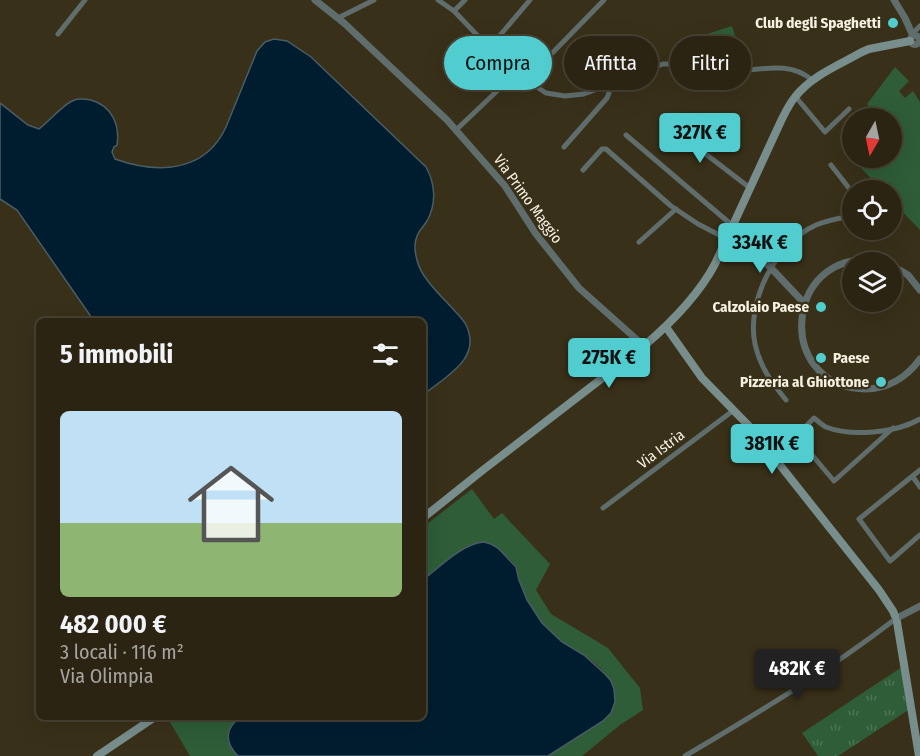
<!DOCTYPE html>
<html lang="it">
<head>
<meta charset="utf-8">
<style>
  :root { --surface:#2b2413; --page:#332c1c; --text:#f1f3f6; --muted:#a6a4a0; --line:#474133; --accent:#52cdcf }
  body { margin:0; font-family:"Fira Sans Condensed",sans-serif; background:var(--page); color:var(--text); height:100vh; display:flex; flex-direction:column; font-size:22px; white-space:nowrap }
  * { box-sizing:border-box; margin:0 }
  p { font-size:20px; color:var(--muted) }
  .icon { flex:none; width:33px; height:33px; fill:none; stroke:currentColor; stroke-width:2; stroke-linecap:round; stroke-linejoin:round }
  .map { position:relative; flex:1; overflow:hidden }
  .details { position:absolute; left:36px; top:318px; width:390px; height:402px; display:flex; flex-direction:column; background:var(--surface); border-radius:9px; box-shadow:0 6px 24px #0002,0 0 0 2px var(--line) }
  .details>* { flex:none }
  .hud { position:absolute; left:444px; top:36px; width:386px; height:54px; display:flex; gap:12px }
  .needle { width:39px; rotate:189deg }
  .buttons { position:absolute; left:842px; top:108px; display:grid; gap:12px }
  .buttons a { display:grid; place-items:center; width:60px; height:60px; border-radius:50%; background:var(--surface); box-shadow:0 6px 24px #0002,0 0 0 2px var(--line); font-size:30px }
  .price { position:absolute; translate:-50% -51px; padding:0 14px; border-radius:6px; background:var(--accent); color:#111; font-size:20px; line-height:39px; filter:drop-shadow(0 2px 3px #0008) }
  .price::after { content:''; position:absolute; left:50%; top:36px; width:18px; height:14px; margin-left:-9px; background:inherit; clip-path:polygon(0 0,100% 0,50% 100%) }
  .price.on { background:#222; color:#fff }
  ul { padding:0; list-style:none }
  li { display:grid; align-content:center; gap:12px; height:318px; padding:0 24px }
  li span { display:grid; place-items:center; height:186px; border-radius:9px; color:#555 }
  li>.icon { margin-inline-start:auto }
  span .icon { width:108px; height:108px; fill:#fffc; stroke-width:1 }
  li b { font-size:26px }
  h2 { display:flex; justify-content:space-between; align-items:center; height:72px; padding:0 24px; font-size:26px }
  .chip { padding:0 21px; border-radius:27px; background:var(--surface); box-shadow:0 6px 24px #0002,0 0 0 2px var(--line); font-size:21px; line-height:54px }
  .chip.on { background:var(--accent); color:#111 }
  .map>svg:first-child { display:block }
  .grass { fill:url(#grass-tufts) }
  .park { fill:#2e5d38 }
  .water { fill:#001d2f; stroke:#4a5d65; stroke-width:1.5 }
  .lines { fill:none; stroke-linecap:round; stroke-linejoin:round }
  .minor { stroke:#5f6d6c; stroke-width:5 }
  .tertiary { stroke:#5f6d6c; stroke-width:7 }
  .secondary { stroke:#788e8d; stroke-width:8 }
  .poi-dot { fill:#52cdcf; stroke:#393019; stroke-width:2 }
  .labels { text-anchor:middle; stroke-width:5; stroke-linejoin:round; paint-order:stroke }
  .poi-label { font-size:15px; font-weight:bold; fill:#f7f1e3; stroke:#393019; text-anchor:end }
  .street-label { font-size:15px; fill:#f7f1e3; stroke:#393019 }
</style>
</head>
<body>
<div class="map">
<svg width="920" height="756" viewBox="0 0 920 756">
  <defs>
    <pattern id="grass-tufts" width="24" height="20" patternUnits="userSpaceOnUse" patternTransform="scale(1.5)"><rect width="24" height="20" fill="#2e5d38"/><path d="M3 7l-1-3M5 7V3M7 7l1-3M15 17l-1-3M17 17v-4M19 17l1-3" fill="none" stroke="#4d7555"/></pattern>
  </defs>
  <rect width="100%" height="100%" fill="#393019"/>
  <!-- grass -->
  <path class="grass" d="M902,667l8,42 -72,47h-20l-16,-23z"/>
  <!-- park -->
  <path class="park" d="M732,26l4,13 -28,9 -4,-13z
    M895,67l14,14 -10,10 6,7 8,-7 7,11v128l-29,-30v-10h-9l-40,-42 10,-12v22h39v-40h-24l5,-6 -5,-8z
    M472,489l22,30 8,-6 48,51 -14,26 15,24 57,34 32,40 3,22 -23,15 -38,31h-34l58,-37c22,-26 0,-49 -22,-64 -7,-5 -16,-8 -24,-14 -10,-9 -20,-19 -27,-31 -6,-9 -11,-19 -13,-29 -2,-4 -2,-10 -3,-13 -4,-8 -24,-24 -32,-25 -17,-3 -48,26 -62,37v-53z
    M167,717h74c-8,5 -16,16 -12,26 2,5 7,9 9,13h-48z"/>
  <!-- water -->
  <path class="water" d="M274,39l13,2 24,16 115,110c9,16 11,36 1,54 -3,5 -8,9 -10,15 -3,7 -2,17 0,24 4,21 35,45 48,63 19,35 -19,53 -42,72v-74h-329l-77,-111 -17,-11v-96l28,22 11,4c10,-8 23,-23 33,-28 5,-3 13,-2 19,-1 21,6 29,25 26,45l-3,2 -2,5 3,7c42,15 90,14 111,-32l31,-76 8,-9z
    M484,542l7,2 7,4 18,19 3,13 8,20 15,23 20,19 22,13 22,20 5,6 3,8 1,13 -4,11 -8,8 -55,35h-310c-13,-13 -14,-28 3,-39h182v-137c15,-12 42,-38 61,-38z"/>
  <g class="lines">
    <!-- minor -->
    <path class="minor" d="M438,0l16,11 23,24 49,45 20,13 19,3 19,-2 79,-30c21,-1 41,6 62,7 29,2 62,-13 87,9
      M454,11l11,-11
      M338,18l36,-18
      M58,34l27,-34
      M912,34l8,-8
      M490,47l40,-47
      M526,80l78,-80
      M795,96l30,36 24,-23
      M664,122l86,66
      M456,130l61,-58
      M626,135l107,91
      M564,147l43,-49 2,-5 -2,-7
      M831,165l21,27
      M583,170l19,-21h4l65,57 27,18 29,15
      M889,230l2,1
      M639,242l37,-33
      M786,400c-14,-17 -26,-33 -31,-56 -9,-43 21,-101 61,-119 12,-5 24,-7 36,-9
      M893,428l-59,53 -38,-45 18,-18c4,3 8,7 12,9 25,10 70,6 94,-8
      M920,470l-61,49 31,42 30,-26
      M913,477l7,10
      M603,508l131,-98
      M685,756c71,-42 143,-85 209,-136"/>
    <!-- tertiary -->
    <path class="tertiary" d="M315,0l29,23 103,97 58,66 31,48 43,54 65,58
      M894,0l11,18 8,18
      M910.5 40a4.5 4.5 0 1 1 9 0a4.5 4.5 0 1 1-9 0Z
      M731,231l40,37 33,35
      M885,262c-100,-22 -114,125 -20,127 23,0 42,-12 55,-30
      M891,265l17,10 12,15
      M899,617l21,-11"/>
    <!-- secondary -->
    <path class="secondary" d="M666,327l36,51 47,48 130,164 14,21 2,5
      M423,518l60,-48 161,-124c28,-24 54,-50 71,-82l66,-143c4,-8 8,-17 14,-24 16,-21 44,-32 67,-45l7,-3 41,-8
      M897,622l22,134
      M97,756l58,-39"/>
  </g>
  <!-- markers -->
  <g class="poi-dot">
    <circle cx="893" cy="23" r="6"/>
    <circle cx="821" cy="307" r="6"/>
    <circle cx="821" cy="358" r="6"/>
    <circle cx="881" cy="382" r="6"/>
  </g>
  <g class="labels">
    <!-- poi labels -->
    <g class="poi-label">
      <text x="881" y="28">Club degli Spaghetti</text>
      <text x="809" y="312">Calzolaio Paese</text>
      <text x="833" y="363" text-anchor="start">Paese</text>
      <text x="869" y="387">Pizzeria al Ghiottone</text>
    </g>
    <!-- street labels -->
    <g class="street-label">
      <text transform="translate(528 199) rotate(54)" y="5">Via Primo Maggio</text>
      <text transform="translate(661 449) rotate(-37)" y="5">Via Istria</text>
    </g>
  </g>
</svg>
<div class="buttons">
<a><svg class="needle" viewBox="-14 -14 28 28"><path d="M0-13l5 13h-10z" fill="#e53935"/><path d="M0 13l5-13h-10z" fill="#a6a4a0"/></svg></a>
<a><svg class="icon" aria-label="locate" viewBox="0 0 24 24"><circle cx="12" cy="12" r="6"/><path d="M12 2v4M12 18v4M2 12h4M18 12h4"/></svg></a>
<a><svg class="icon" aria-label="layers" viewBox="0 0 24 24"><path d="M12 4l9 5-9 5-9-5zM3 14l9 5 9-5"/></svg></a>
</div>
<b class="price" style="left:700px;top:164px">327K €</b>
<b class="price" style="left:760px;top:274px">334K €</b>
<b class="price" style="left:609px;top:389px">275K €</b>
<b class="price" style="left:772px;top:475px">381K €</b>
<b class="price on" style="left:797px;top:700px">482K €</b>
<div class="hud">
<a class="chip on">Compra</a>
<a class="chip">Affitta</a>
<a class="chip">Filtri</a>
</div>
<section class="details">
<h2>5 immobili<svg class="icon" aria-label="filters" viewBox="0 0 24 24"><path d="M4 7h16M4 17h16"/><circle cx="9" cy="7" r="2"/><circle cx="15" cy="17" r="2"/></svg></h2>
<ul>
<li><span style="background:linear-gradient(#bfe0f5 60%,#8fb573 0)"><svg class="icon" aria-label="home" viewBox="0 0 24 24"><path d="M3 11l9-7 9 7M6 9v11h12V9"/></svg></span><div><b>482 000 €</b><p>3 locali · 116 m²</p><p>Via Olimpia</p></div></li>
</ul>
</section>
</div>
</body>
</html>
